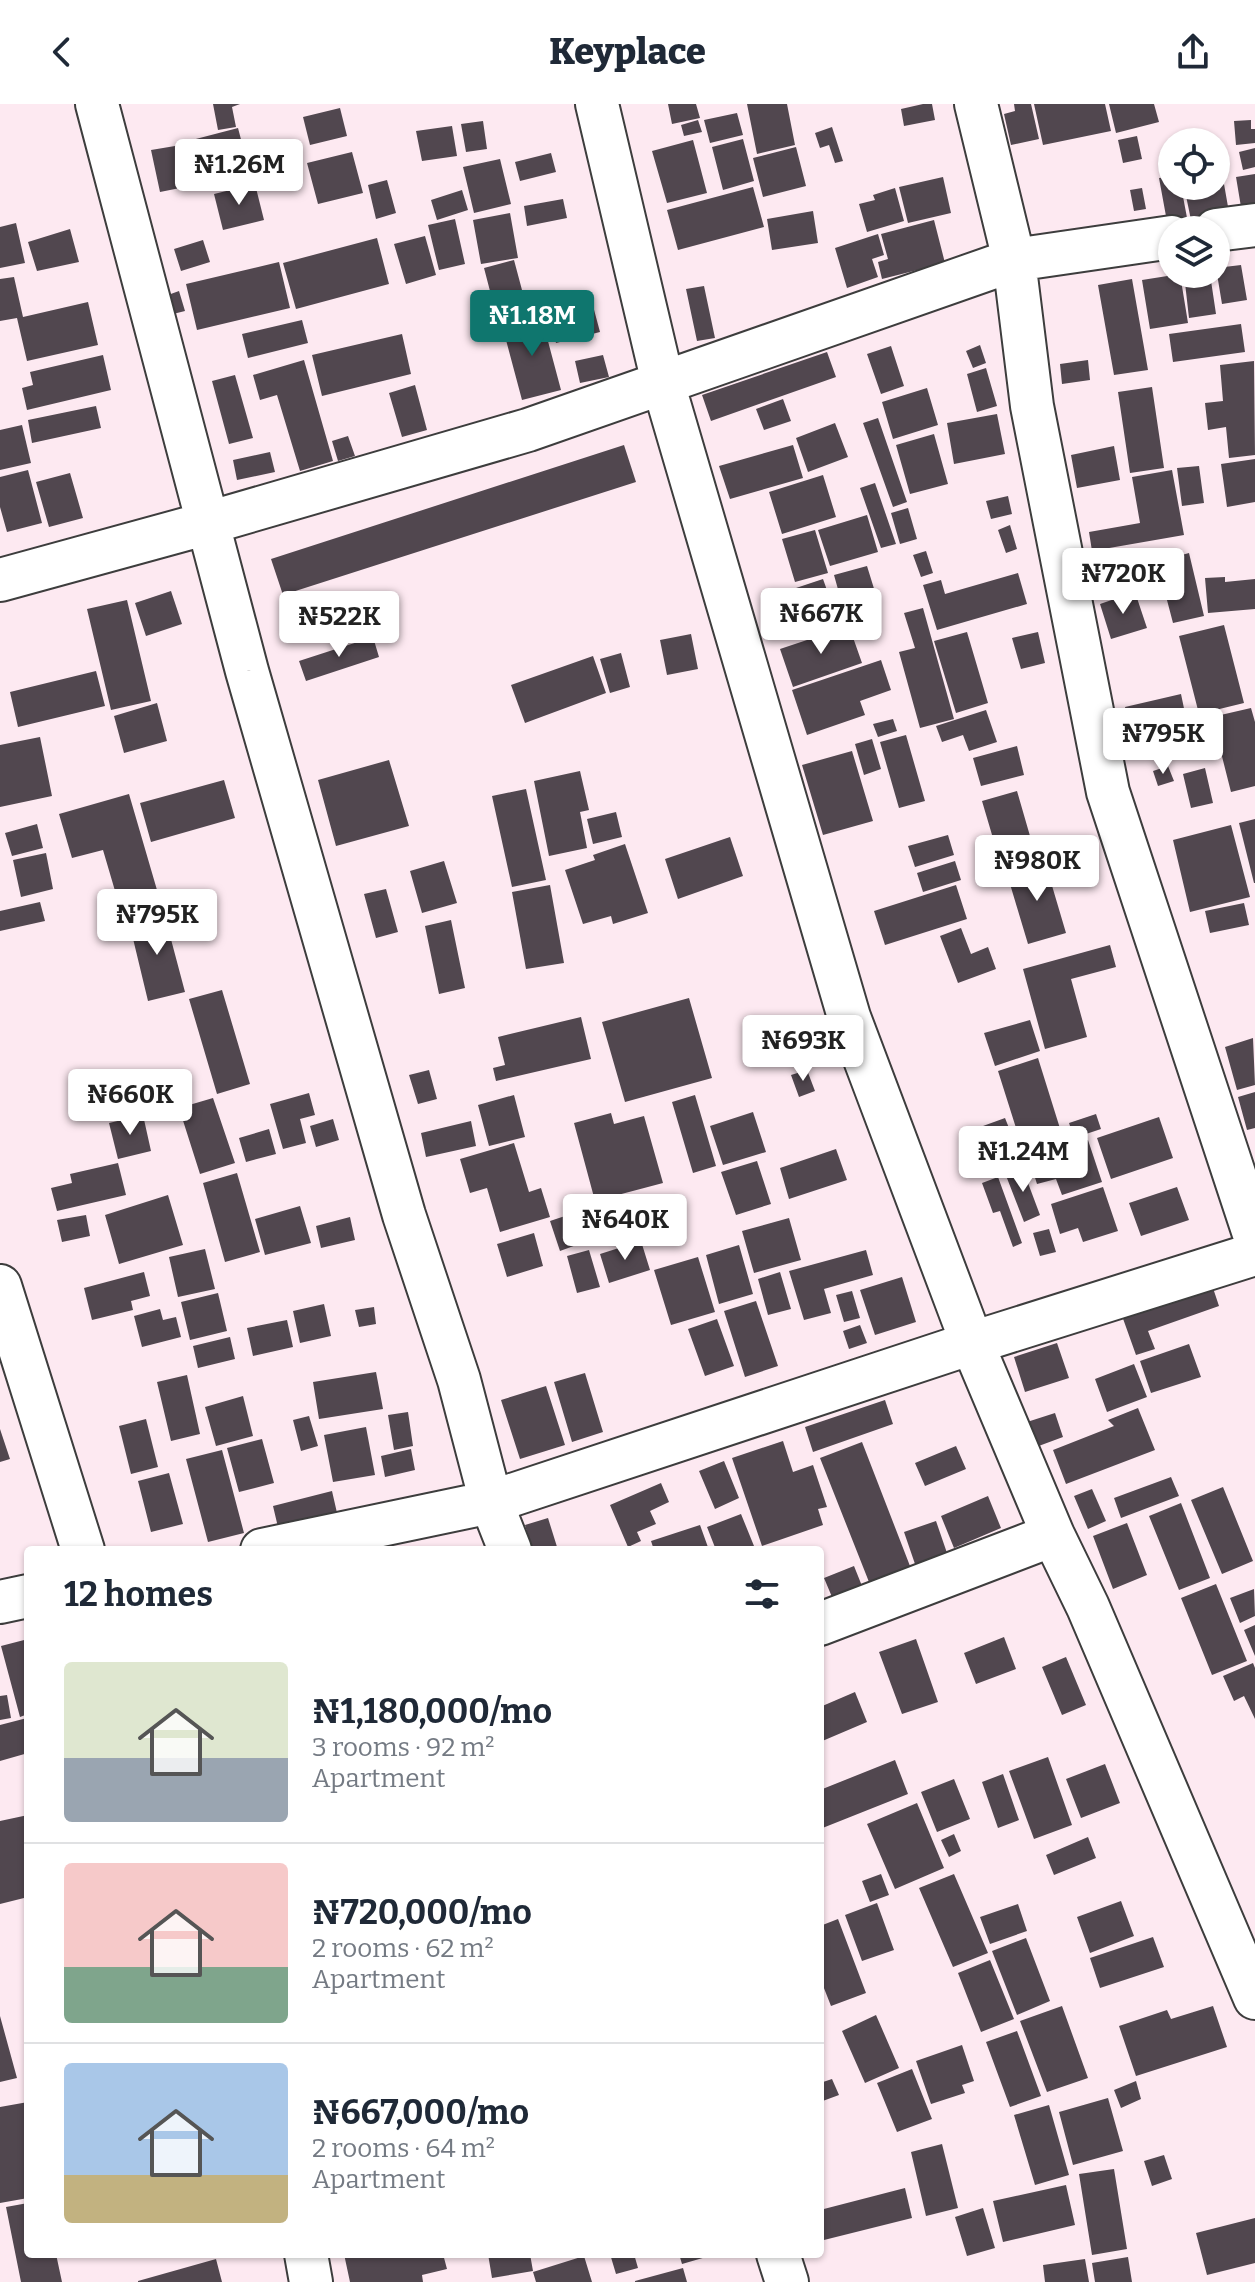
<!DOCTYPE html>
<html lang="en">
<head>
<meta charset="utf-8">
<style>
  :root { --surface:#fff; --page:#f2f2f3; --text:#1f2937; --muted:#747a83; --line:#e0e1e3; --accent:#0f766e }
  body { margin:0; font-family:Bitter,serif; background:var(--page); color:var(--text); height:100vh; display:flex; flex-direction:column; font-size:30px; white-space:nowrap }
  * { box-sizing:border-box; margin:0 }
  p { font-size:26px; color:var(--muted) }
  .icon { flex:none; width:44px; height:44px; fill:none; stroke:currentColor; stroke-width:2; stroke-linecap:round; stroke-linejoin:round }
  .map { position:relative; flex:1; overflow:hidden }
  .panel { position:absolute; left:24px; top:1442px; width:800px; height:712px; display:flex; flex-direction:column; background:var(--surface); border-radius:8px; box-shadow:0 2px 6px #0004 }
  .panel>* { flex:none }
  .fabs { position:absolute; left:1158px; top:24px; display:grid; gap:16px }
  .fabs a { display:grid; place-items:center; width:72px; height:72px; border-radius:50%; background:var(--surface); box-shadow:0 2px 6px #0004; font-size:40px }
  .price { position:absolute; translate:-50% -68px; padding:0 18px; border-radius:8px; background:#fff; color:#222; font-size:26px; line-height:52px; filter:drop-shadow(0 2px 4px #0008) }
  .price::after { content:''; position:absolute; left:50%; top:48px; width:24px; height:18px; margin-left:-12px; background:inherit; clip-path:polygon(0 0,100% 0,50% 100%) }
  .price.current { background:var(--accent); color:#fff }
  ul { padding:0; list-style:none }
  li { display:flex; align-items:center; gap:24px; height:200px; padding:0 40px }
  li+li { border-top:2px solid var(--line) }
  li span { display:grid; place-items:center; flex:none; width:224px; height:160px; border-radius:8px; color:#555 }
  li>.icon { margin-inline-start:auto }
  span .icon { width:96px; height:96px; fill:#fffc; stroke-width:1 }
  li b { font-size:34px }
  h2 { display:flex; justify-content:space-between; align-items:center; height:96px; padding:0 40px; font-size:34px }
  header { display:flex; justify-content:space-between; align-items:center; height:104px; padding:0 40px; background:var(--surface); font-size:36px; font-weight:800 }
  .map>svg:first-child { display:block }
  .building { fill:#51474f }
  .lines { fill:none; stroke-linecap:round; stroke-linejoin:round }
  .street-casing { stroke:#3d3d3d; stroke-width:46 }
  .street { stroke:#fff; stroke-width:42 }
</style>
</head>
<body>
<header><svg class="icon" aria-label="back" viewBox="0 0 24 24"><path d="M15 5l-7 7 7 7"/></svg>Keyplace<svg class="icon" aria-label="share" viewBox="0 0 24 24"><path d="M12 15V3M7 8l5-5 5 5M5 13v7h14v-7"/></svg></header>
<div class="map">
<svg width="1255" height="2178" viewBox="0 0 1255 2178">
  <rect width="100%" height="100%" fill="#fde9f1"/>
  <!-- building -->
  <path class="building" d="M213,0h27l-8,3 4,20 -18,3z
    M668,0h28l4,14 -28,6z
    M747,0h40l8,41 -38,9z
    M923,0h9l3,16 -31,6 -3,-17z
    M1014,0h17l8,35 -28,6 -7,-31 11,-3z
    M1034,0h71l6,27 -68,14z
    M1109,0h45l5,18 -43,11z
    M340,4l7,28 -37,9 -7,-28z
    M737,9l6,22 -33,8 -6,-23z
    M698,16l4,12 -18,4 -3,-11z
    M1251,16v9h4v14l-19,2 -2,-24z
    M483,17l4,28 -21,3 -5,-28z
    M452,22l5,30 -35,5 -6,-30z
    M832,23l11,34 -8,2 -6,-18 -9,3 -5,-15z
    M238,24l10,38 -47,12 -9,-38z
    M1137,32l5,23 -19,4 -5,-23z
    M743,35l11,42 -31,9 -11,-43z
    M693,36l14,53 -40,10 -15,-52z
    M181,41l9,41 -30,6 -9,-42z
    M796,43l10,39 -43,11 -10,-39z
    M1255,44v19l-12,3 -4,-18z
    M352,48l11,41 -45,11 -11,-41z
    M551,49l5,19 -36,9 -5,-19z
    M500,55l11,45 -37,9 -11,-46z
    M1221,63l9,51 -38,7 -8,-39h32v-18z
    M1255,70v36l-13,3 -6,-36z
    M1172,72v10h9l7,37 -20,4 -9,-49z
    M943,73l8,36 -43,10 -9,-36z
    M387,76l9,33 -20,6 -8,-34z
    M255,80l9,36 -41,10 -9,-36z
    M753,83l11,40 -86,23 -11,-40z
    M895,84l9,33 -37,11 -8,-28 16,-4 -2,-5z
    M1142,84l4,21 -12,2 -4,-21z
    M462,86l6,20 -31,10 -6,-20z
    M563,95l4,19 -40,8 -3,-20z
    M813,107l5,32 -46,7 -5,-31z
    M510,109l8,45 -37,6 -8,-44z
    M455,115l10,45 -26,6 -11,-45z
    M934,116l11,43 -63,16 -4,-17 10,-3 -7,-25z
    M16,119l9,40 -25,5v-41z
    M70,125l9,33 -42,9 -9,-29z
    M878,130l6,21 -12,4 6,18 -31,11 -12,-40z
    M425,132l11,39 -30,9 -12,-40z
    M377,134l12,46 -93,25 -13,-46z
    M203,136l7,22 -29,9 -7,-22z
    M514,156l12,45 -30,9 -12,-46z
    M279,158l11,46 -93,22 -11,-46z
    M1241,161l6,35 -25,4 -6,-36z
    M1180,170l8,49 -38,6 -8,-49z
    M1184,170h26l6,40 -27,4z
    M14,173l9,40 65,-15 10,43 -71,16 -10,-43 -17,3v-42z
    M1132,175l16,91 -34,5 -16,-90z
    M704,182l11,52 -18,3 -11,-52z
    M179,187l6,20 -12,3 -5,-19z
    M589,187l11,41 -44,11 -11,-40z
    M541,211l20,75 -39,10 -20,-75z
    M302,216l6,23 -60,15 -6,-24z
    M1241,220l4,28 -72,10 -4,-28z
    M402,230l9,40 -89,22 -10,-41z
    M980,241l6,18 -13,5 -7,-17z
    M891,242l13,40 -23,8 -14,-40z
    M827,248l9,25 -125,44 -9,-26z
    M103,251l8,35 -84,20 -5,-22 11,-3 -3,-13z
    M603,251l6,22 -29,6 -5,-22z
    M304,256l29,101 -33,10 -23,-76 -17,5 -7,-25z
    M1088,256l2,20 -28,4 -2,-20z
    M1254,257l1,94 -26,3 -3,-31 -18,3 -3,-27 18,-2 -3,-36z
    M986,264l11,38 -20,6 -10,-38z
    M235,271l18,63 -24,6 -17,-63z
    M415,281l12,45 -25,7 -13,-44z
    M1152,283l12,81 -34,5 -12,-81z
    M927,284l11,37 -45,14 -11,-37z
    M783,295l8,22 -27,9 -8,-21z
    M96,302l5,22 -69,15 -4,-23z
    M997,310l8,40 -51,10 -7,-41z
    M878,314l29,84 -14,5 -30,-84z
    M835,319l13,34 -40,15 -12,-34z
    M22,321l9,38 -31,7v-40z
    M934,330l14,50 -38,10 -14,-49z
    M348,332l7,20 -17,5 -6,-20z
    M624,341l12,37 -353,113 -12,-36z
    M793,341l10,33 -73,21 -11,-33z
    M1114,342l6,34 -43,8 -6,-33z
    M270,348l5,20 -38,8 -4,-20z
    M1255,355v43l-28,5 -6,-43z
    M1199,362l5,37 -22,3 -5,-38z
    M28,366l14,53 -35,9 -7,-25v-30z
    M1172,366l12,65 -92,16 -3,-19 51,-9 -8,-46z
    M70,369l13,45 -34,9 -13,-45z
    M823,371l13,42 -54,17 -13,-42z
    M875,379l21,61 -15,4 -21,-60z
    M1008,392l4,18 -21,5 -5,-18z
    M908,404l9,31 -17,5 -9,-31z
    M867,411l11,37 -48,14 -12,-36z
    M1010,421l7,24 -11,4 -8,-23z
    M815,426l13,43 -33,9 -13,-43z
    M926,447l7,22 -12,4 -8,-22z
    M1189,449l15,63 -31,7 -16,-61z
    M867,462l13,42 -34,10 -12,-43z
    M1018,469l9,31 -90,26 -14,-45 18,-5 4,14z
    M1225,473v5l30,-3v30l-47,4 -3,-35z
    M823,475l15,42 -31,11 -14,-43z
    M171,487l11,33 -36,12 -11,-33z
    M1135,488l12,36 -36,11 -11,-35z
    M127,496l24,101 -40,9 -24,-101z
    M923,504l31,111 -34,9 -21,-76 16,-4 -11,-35z
    M1224,521l20,78 -45,11 -20,-78z
    M849,522l13,37 -69,24 -13,-38z
    M967,528l21,71 -32,10 -22,-72z
    M1038,528l7,31 -24,6 -9,-31z
    M691,530l7,35 -31,6 -7,-35z
    M373,533l6,20 -73,24 -7,-20z
    M621,549l9,34 -20,6 -10,-34z
    M593,552l13,37 -81,30 -14,-38z
    M881,556l10,30 -31,11 5,14 -58,20 -15,-45z
    M96,567l9,35 -87,21 -8,-35z
    M1181,590l5,24 -56,13 -5,-24z
    M157,599l10,38 -43,12 -10,-37z
    M1251,604l4,14v64l-24,6 -19,-75z
    M986,606l11,32 -28,9 -6,-16 -21,7 -6,-16z
    M893,615l4,12 -19,6 -5,-13z
    M906,631l19,66 -26,7 -19,-66z
    M40,633l12,59 -52,11v-62z
    M872,635l9,30 -17,6 -9,-31z
    M1017,642l7,29 -43,11 -8,-28z
    M852,647l21,70 -50,14 -21,-70z
    M389,656l20,66 -73,20 -18,-66z
    M1168,662l6,15 -16,5 -5,-15z
    M1205,664l8,35 -22,5 -8,-34z
    M580,667l9,39 -9,2 7,36 -38,8 -15,-75z
    M224,676l11,38 -84,24 -11,-39z
    M526,685l20,91 -34,7 -20,-91z
    M1017,687l13,45 -35,9 -13,-44z
    M129,690l28,96 -39,11 -15,-51 -31,8 -13,-44z
    M616,708l6,25 -29,7 -6,-25z
    M1255,715v64h-1l-15,-60z
    M37,720l6,24 -31,8 -7,-23z
    M1231,721l19,72 -60,15 -17,-72z
    M948,731l6,20 -39,12 -7,-21z
    M730,733l13,39 -65,23 -13,-40z
    M1032,737l6,21 -39,12 -6,-22z
    M625,740l23,69 -35,11 -2,-8 -28,8 -18,-54 30,-10 -2,-5z
    M46,749l7,36 -32,8 -8,-37z
    M444,757l13,42 -35,10 -12,-42z
    M955,757l6,19 -38,12 -6,-19z
    M1045,758l21,71 -38,11 -21,-70z
    M550,781l14,78 -38,6 -14,-77z
    M956,781l11,34 -82,26 -11,-34z
    M386,785l12,43 -22,6 -12,-44z
    M40,798l5,19 -45,10v-20z
    M1244,799l5,22 -39,8 -5,-22z
    M164,809l21,79 -37,9 -19,-79z
    M451,816l14,68 -26,6 -14,-68z
    M961,824l10,26 17,-7 8,22 -38,14 -18,-47z
    M1110,841l6,22 -45,12 16,58 -42,12 -22,-80z
    M222,886l28,94 -33,10 -28,-95z
    M689,894l23,80 -87,24 -23,-80z
    M581,913l10,42 -95,22 -3,-13 12,-3 -7,-28z
    M1030,916l10,31 -45,15 -11,-33z
    M789,917l7,19 -44,16 -7,-19z
    M1253,934l2,47 -18,5 -12,-43z
    M1038,954l25,80 -40,12 -25,-79z
    M429,966l8,29 -19,5 -9,-29z
    M807,966l8,21 -16,6 -8,-22z
    M1255,988v36l-8,2 -9,-33z
    M309,989l6,22 -15,4 6,24 -23,6 -13,-45z
    M514,991l11,42 -36,9 -11,-41z
    M695,991l21,71 -23,7 -21,-71z
    M213,994l22,65 -35,11 -21,-66z
    M753,1008l13,40 -43,13 -13,-39z
    M611,1009l3,11 30,-8 19,67 -68,18 -21,-78z
    M1096,1010l5,15 -27,9 -5,-15z
    M143,1011l8,36 -33,8 -9,-36z
    M1159,1013l14,41 -62,21 -14,-41z
    M1005,1014l16,40 -34,12 -15,-40z
    M333,1015l6,21 -23,7 -6,-21z
    M471,1017l5,25 -50,11 -5,-24z
    M269,1025l7,25 -30,8 -7,-24z
    M1088,1036l14,42 -40,13 -6,-16 -19,5 -8,-25z
    M514,1039l15,49 12,-4 9,29 -50,15 -13,-44 -17,5 -10,-34z
    M836,1045l11,31 -58,19 -9,-31z
    M757,1057l14,43 -35,11 -15,-43z
    M118,1059l8,32 -69,16 -6,-23 21,-5 -2,-9z
    M1022,1063l18,48 -16,7 -19,-49z
    M237,1069l23,79 -35,10 -22,-79z
    M998,1073l24,66 -9,4 -13,-36 -7,2 -11,-30z
    M1103,1083l15,44 -35,11 -5,-14 -18,6 -9,-30z
    M1177,1083l12,33 -48,16 -12,-33z
    M168,1091l15,50 -64,19 -14,-49z
    M670,1091l11,39 -31,9 -12,-40z
    M300,1102l11,37 -46,12 -10,-36z
    M580,1107l10,29 -30,11 -10,-30z
    M86,1111l4,21 -28,6 -5,-22z
    M350,1113l5,23 -34,8 -5,-22z
    M789,1114l12,42 -47,13 -12,-42z
    M1049,1125l7,23 -16,4 -7,-23z
    M534,1129l9,33 -36,11 -10,-33z
    M641,1137l9,29 -41,13 -9,-29z
    M739,1141l14,49 -34,10 -13,-49z
    M205,1145l10,40 -37,8 -9,-40z
    M589,1146l11,37 -23,6 -10,-37z
    M866,1146l7,25 -49,14 7,24 -27,7 -15,-49z
    M698,1153l17,55 -44,13 -17,-55z
    M144,1168l6,24 -19,5 2,9 -41,10 -8,-32z
    M780,1168l11,37 -23,6 -10,-36z
    M902,1173l14,45 -41,13 -15,-45z
    M1211,1178l8,24 -71,25 7,18 -19,6 -15,-42z
    M852,1187l8,27 -16,4 -8,-27z
    M218,1189l9,38 -37,9 -9,-38z
    M756,1197l22,65 -33,11 -21,-66z
    M324,1200l7,32 -31,7 -7,-32z
    M374,1203l2,17 -17,3 -4,-17z
    M160,1205l3,11 13,-3 5,20 -39,10 -8,-31z
    M717,1215l17,47 -29,10 -17,-47z
    M287,1216l6,27 -40,9 -6,-28z
    M860,1221l7,18 -18,6 -6,-18z
    M230,1233l5,22 -37,9 -5,-22z
    M1057,1239l12,35 -44,14 -11,-35z
    M1189,1240l12,33 -50,16 -11,-32z
    M1134,1260l13,33 -40,15 -12,-33z
    M376,1268l7,37 -64,10 -6,-37z
    M585,1269l18,59 -31,10 -18,-60z
    M187,1271l13,59 -29,7 -14,-59z
    M546,1282l19,59 -45,14 -19,-59z
    M243,1292l10,40 -37,10 -11,-39z
    M885,1296l8,24 -80,28 -8,-25z
    M1138,1304l17,42 -89,34 -13,-34 61,-24 -6,-6z
    M408,1308l5,34 -19,4 -6,-35z
    M1055,1309l8,24 -27,10 -9,-25z
    M309,1312l9,30 -17,5 -8,-31z
    M146,1315l12,48 -27,7 -12,-48z
    M366,1323l9,48 -42,7 -9,-47z
    M0,1325l10,30 -10,3z
    M262,1335l12,44 -35,9 -12,-44z
    M783,1337l10,31 20,-7 14,42 -9,2 5,16 -61,21 -30,-88z
    M862,1338l48,124 -41,16 -49,-124z
    M956,1342l10,23 -41,17 -10,-23z
    M411,1345l4,21 -30,7 -4,-21z
    M222,1346l22,83 -36,9 -22,-83z
    M724,1357l15,37 -24,11 -16,-38z
    M169,1369l14,51 -32,8 -13,-51z
    M1171,1373l8,19 -58,22 -7,-20z
    M661,1379l8,19 -19,9 6,13 -19,8 4,9 -13,6 -18,-42z
    M1223,1383l30,74 -31,13 -31,-74z
    M1092,1385l14,32 -18,8 -14,-33z
    M332,1387l8,35 -59,14 -8,-34z
    M988,1392l13,32 -47,20 -13,-32z
    M1181,1399l29,75 -31,12 -30,-74z
    M741,1410l13,32 -11,4h-27l-9,-23z
    M548,1414l10,32h-26l-7,-25z
    M936,1417l11,32 -32,11 -11,-32z
    M1127,1419l20,52 -34,14 -20,-53z
    M700,1421l9,25h-55l-3,-9z
    M854,1462l8,20 -30,11 -8,-19z
    M1216,1480l31,77 -35,14 -31,-77z
    M1254,1485l1,27 -15,7 -10,-25z
    M1255,1521v31l-11,-26z
    M1004,1533l12,32 -40,15 -12,-31z
    M28,1535v75l-8,3 -19,-71z
    M916,1535l22,63 -36,12 -23,-62z
    M1066,1553l20,48 -24,10 -20,-48z
    M1253,1559l2,5v51l-11,-23 -10,5 -11,-25z
    M855,1588l12,30 -47,20v-35z
    M7,1591l4,23 -11,2v-24z
    M27,1614l1,35 -28,8v-36z
    M1048,1653l24,68 -38,14 -25,-68z
    M895,1656l13,34 -88,35v-39z
    M1105,1660l15,39 -39,15 -15,-39z
    M1003,1670l16,46 -21,8 -16,-46z
    M954,1675l16,40 -33,13 -16,-40z
    M917,1699l27,65 -49,21 -28,-65z
    M28,1711v82l-28,7v-83z
    M954,1730l7,17 -12,6 -8,-17z
    M1088,1733l8,21 -42,17 -8,-20z
    M881,1770l8,21 -19,7 -8,-21z
    M954,1770l34,79 -35,14 -34,-79z
    M1121,1797l13,35 -44,17 -13,-36z
    M877,1799l17,47 -32,11 -17,-46z
    M1018,1800l9,27 -37,13 -10,-27z
    M838,1815l28,74 -35,13 -11,-28v-52z
    M1153,1833l11,30 -64,21 -10,-30z
    M1026,1834l24,63 -33,14 -25,-64z
    M990,1856l24,59 -33,13 -23,-59z
    M1062,1902l26,72 -41,14 -27,-71z
    M1213,1902l14,41 -91,29 -17,-50 48,-16 4,9z
    M876,1911l23,53 -34,15 -23,-52z
    M0,1912l17,62 -17,4z
    M1017,1927l24,65 -31,11 -24,-65z
    M962,1941l12,36 -12,4 3,8 -34,11 -15,-43z
    M912,1965l20,50 -35,13 -20,-49z
    M832,1975l7,16 -19,7v-19z
    M1136,1977l5,18 -20,9 -7,-18z
    M1108,1994l15,53 -50,14 -14,-53z
    M28,1998v96l-28,5v-96z
    M1049,2001l20,70 -34,10 -21,-70z
    M942,2040l16,64 -32,8 -15,-64z
    M1164,2051l8,24 -20,7 -8,-25z
    M1114,2065l13,80 -35,6 -13,-81z
    M1066,2081l9,40 -72,17 -10,-41z
    M905,2084l7,30 -92,23v-31z
    M28,2099v51h28l6,28h-41l-15,-75z
    M983,2104l12,40 -28,8 -12,-39z
    M1255,2114v45l-48,12 -11,-42z
    M344,2150h99l4,15 -25,6 1,7h-73z
    M488,2150h42l3,17 -41,7z
    M610,2150h24l4,14 -22,6z
    M679,2150h34v1l-31,9z
    M584,2152l8,26h-56l-3,-10z
    M1128,2153l4,25h-37l-3,-19z
    M216,2155l6,23h-84v-1z
    M1085,2155l4,23h-44l-2,-17z
    M683,2164l4,14h-52v-1z"/>
  <g class="lines">
    <defs>
      <path id="street" d="M97,0l150,567 157,544 55,165 32,122 19,48
        M597,0l66,279 186,634 123,326 81,192 35,72 167,391
        M976,0l38,156 18,146 76,386 147,445
        M1216,126l39,-5
        M0,476l208,-57 320,-93 486,-170 158,-23
        M0,1182l83,264
        M262,1446l229,-48 481,-159 283,-89
        M0,1498l28,-6
        M820,1520l233,-89
        M306,2150l5,28
        M778,2150l9,28"/>
    </defs>
    <!-- street casing -->
    <use href="#street" class="street-casing"/>
    <!-- street -->
    <use href="#street" class="street"/>
  </g>
</svg>
<div class="fabs">
<a><svg class="icon" aria-label="locate" viewBox="0 0 24 24"><circle cx="12" cy="12" r="6"/><path d="M12 2v4M12 18v4M2 12h4M18 12h4"/></svg></a>
<a><svg class="icon" aria-label="layers" viewBox="0 0 24 24"><path d="M12 4l9 5-9 5-9-5zM3 14l9 5 9-5"/></svg></a>
</div>
<b class="price" style="left:239px;top:103px">₦1.26M</b>
<b class="price current" style="left:532px;top:254px">₦1.18M</b>
<b class="price" style="left:1123px;top:512px">₦720K</b>
<b class="price" style="left:821px;top:552px">₦667K</b>
<b class="price" style="left:339px;top:555px">₦522K</b>
<b class="price" style="left:1163px;top:672px">₦795K</b>
<b class="price" style="left:1037px;top:799px">₦980K</b>
<b class="price" style="left:157px;top:853px">₦795K</b>
<b class="price" style="left:803px;top:979px">₦693K</b>
<b class="price" style="left:130px;top:1033px">₦660K</b>
<b class="price" style="left:1023px;top:1090px">₦1.24M</b>
<b class="price" style="left:625px;top:1158px">₦640K</b>
<section class="panel">
<h2>12 homes<svg class="icon" aria-label="filters" viewBox="0 0 24 24"><path d="M4 7h16M4 17h16"/><circle cx="9" cy="7" r="2"/><circle cx="15" cy="17" r="2"/></svg></h2>
<ul>
<li><span style="background:linear-gradient(#dfe7d0 60%,#9aa5b1 0)"><svg class="icon" aria-label="home" viewBox="0 0 24 24"><path d="M3 11l9-7 9 7M6 9v11h12V9"/></svg></span><div><b>₦1,180,000/mo</b><p>3 rooms · 92 m²</p><p>Apartment</p></div></li>
<li><span style="background:linear-gradient(#f6c9c9 65%,#7fa58c 0)"><svg class="icon" aria-label="home" viewBox="0 0 24 24"><path d="M3 11l9-7 9 7M6 9v11h12V9"/></svg></span><div><b>₦720,000/mo</b><p>2 rooms · 62 m²</p><p>Apartment</p></div></li>
<li><span style="background:linear-gradient(#a9c7e8 70%,#c2b280 0)"><svg class="icon" aria-label="home" viewBox="0 0 24 24"><path d="M3 11l9-7 9 7M6 9v11h12V9"/></svg></span><div><b>₦667,000/mo</b><p>2 rooms · 64 m²</p><p>Apartment</p></div></li>
</ul>
</section>
</div>
</body>
</html>
